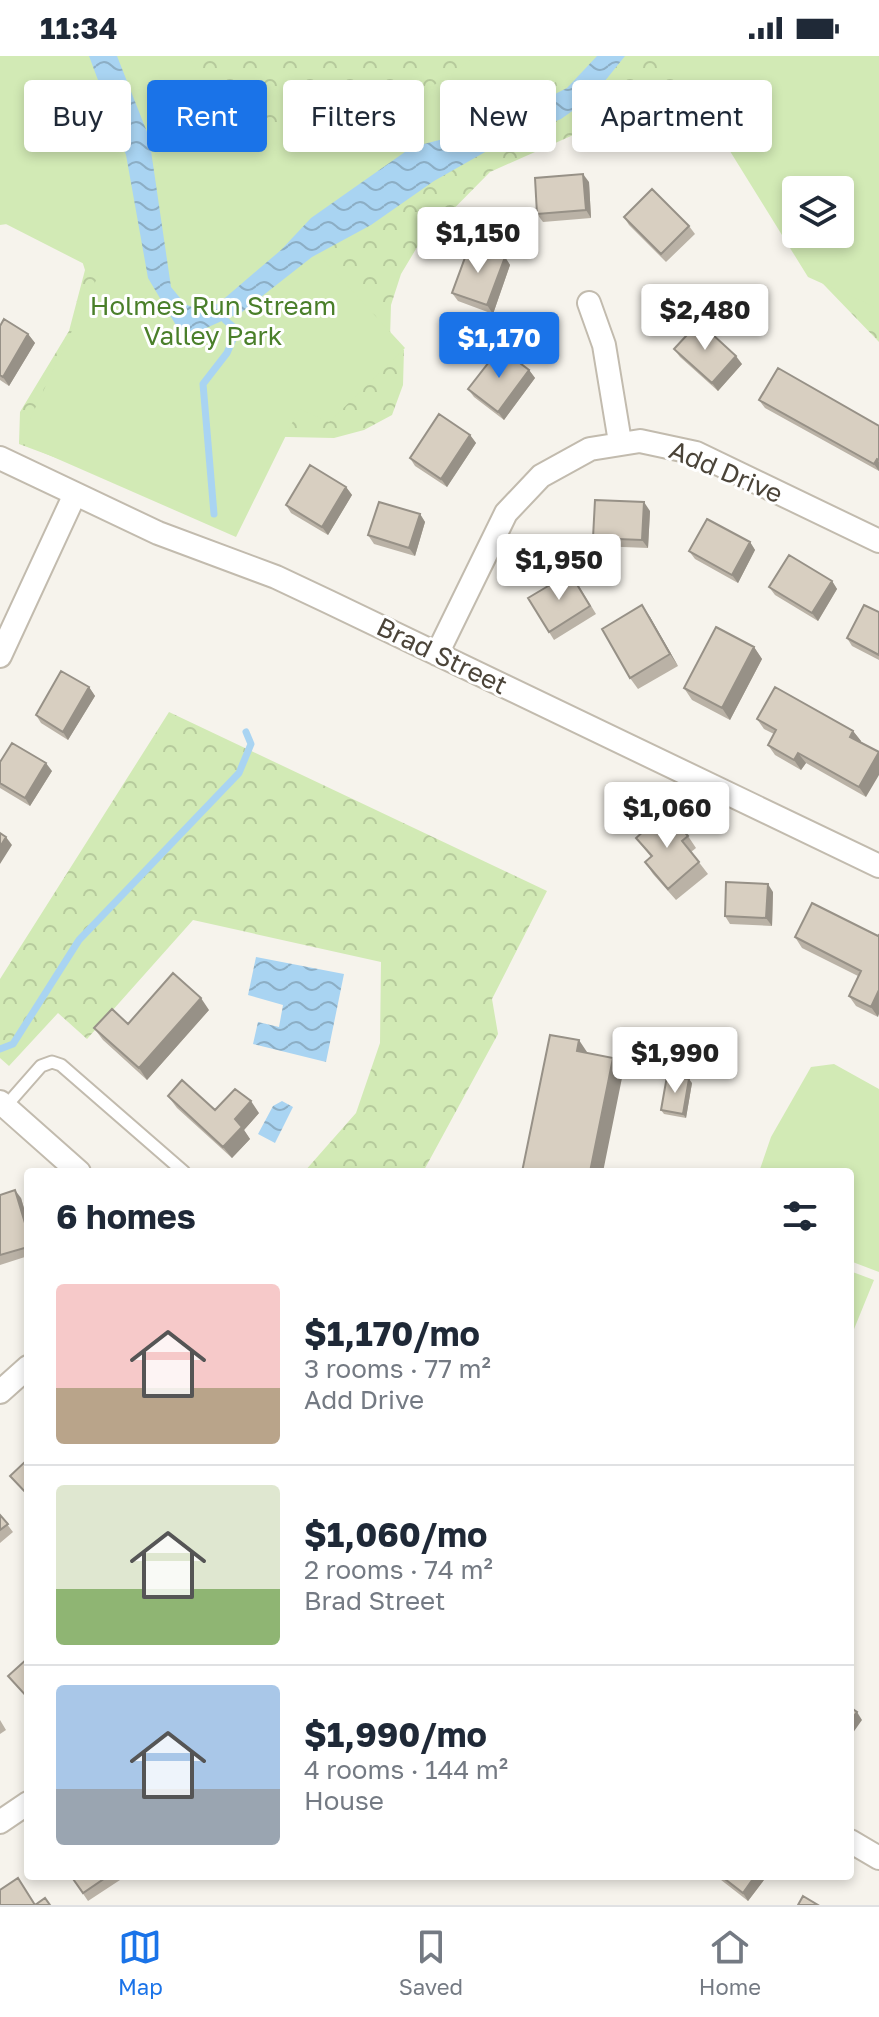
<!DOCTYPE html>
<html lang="en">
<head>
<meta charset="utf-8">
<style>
  :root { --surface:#fff; --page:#f6f6f7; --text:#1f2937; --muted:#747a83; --line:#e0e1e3; --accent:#1a73e8 }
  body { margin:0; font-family:"Golos Text",sans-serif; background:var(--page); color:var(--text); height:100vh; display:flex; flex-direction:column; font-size:30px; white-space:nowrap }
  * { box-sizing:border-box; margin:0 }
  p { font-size:26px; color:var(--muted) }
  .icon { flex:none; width:44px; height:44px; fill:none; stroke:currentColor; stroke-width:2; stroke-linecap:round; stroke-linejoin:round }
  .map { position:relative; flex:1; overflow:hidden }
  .sheet { position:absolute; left:24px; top:1112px; width:830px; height:712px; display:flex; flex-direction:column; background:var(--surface); border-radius:8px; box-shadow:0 4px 12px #0003 }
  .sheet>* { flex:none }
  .guide { position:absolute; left:24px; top:24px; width:832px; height:72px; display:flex; gap:16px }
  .fabs { position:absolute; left:782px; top:120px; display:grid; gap:16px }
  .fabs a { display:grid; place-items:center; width:72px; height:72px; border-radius:8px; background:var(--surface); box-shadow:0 4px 12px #0003; font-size:40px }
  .price { position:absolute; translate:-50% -68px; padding:0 18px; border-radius:8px; background:#fff; color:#222; font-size:26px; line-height:52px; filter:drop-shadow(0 2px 4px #0008) }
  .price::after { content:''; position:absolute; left:50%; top:48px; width:24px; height:18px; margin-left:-12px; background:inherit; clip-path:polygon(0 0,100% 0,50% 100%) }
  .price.selected { background:var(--accent); color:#fff }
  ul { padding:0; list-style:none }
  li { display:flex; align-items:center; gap:24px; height:200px; padding:0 32px }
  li+li { border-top:2px solid var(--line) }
  li span { display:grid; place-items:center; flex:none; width:224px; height:160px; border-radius:8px; color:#555 }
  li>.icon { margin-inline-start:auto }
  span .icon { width:96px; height:96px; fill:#fffc; stroke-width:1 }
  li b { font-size:34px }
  h2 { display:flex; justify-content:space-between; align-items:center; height:96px; padding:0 32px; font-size:34px }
  .tag { padding:0 28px; border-radius:8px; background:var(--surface); box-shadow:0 4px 12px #0003; font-size:28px; line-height:72px }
  .tag.selected { background:var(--accent); color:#fff }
  .status { display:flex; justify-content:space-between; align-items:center; height:56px; padding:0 40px; background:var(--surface); direction:ltr }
  .status svg { height:22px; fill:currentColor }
  .tab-bar { display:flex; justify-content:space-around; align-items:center; height:112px; border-top:2px solid var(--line); background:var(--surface); font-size:22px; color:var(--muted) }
  .tab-bar a { display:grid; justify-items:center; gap:4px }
  .tab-bar .selected { color:var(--accent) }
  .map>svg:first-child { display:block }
  .forest { fill:url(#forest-crowns); fill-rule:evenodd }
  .park { fill:#d2eab5; fill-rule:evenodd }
  .water { fill:url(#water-waves) }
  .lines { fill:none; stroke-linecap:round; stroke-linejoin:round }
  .stream { stroke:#a9d4f2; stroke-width:7 }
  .lane-casing { stroke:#c2bbae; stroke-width:15 }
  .street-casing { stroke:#c2bbae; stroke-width:26 }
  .lane { stroke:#fff; stroke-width:11 }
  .street { stroke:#fff; stroke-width:22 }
  .wall { fill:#bab2a6 }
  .shaded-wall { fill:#979187 }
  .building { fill:#d8cfc1; stroke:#979187; stroke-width:2 }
  .labels { text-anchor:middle; stroke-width:6; stroke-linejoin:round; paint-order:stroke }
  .park-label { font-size:26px; fill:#4a7f2a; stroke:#fff }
  .street-label { font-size:26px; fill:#4b4439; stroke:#fff }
</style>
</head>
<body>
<div class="status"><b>11:34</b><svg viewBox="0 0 49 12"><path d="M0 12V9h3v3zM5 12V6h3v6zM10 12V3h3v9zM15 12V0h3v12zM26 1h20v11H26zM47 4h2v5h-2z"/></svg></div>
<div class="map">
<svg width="879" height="1849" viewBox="0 0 879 1849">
  <defs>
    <pattern id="forest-crowns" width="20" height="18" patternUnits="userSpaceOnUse" patternTransform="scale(2)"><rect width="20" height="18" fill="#d2eab5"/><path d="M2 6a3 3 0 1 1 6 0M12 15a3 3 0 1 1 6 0" fill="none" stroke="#b6ca9c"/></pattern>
    <pattern id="water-waves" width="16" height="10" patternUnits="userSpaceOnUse" patternTransform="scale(2)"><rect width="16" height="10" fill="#a9d4f2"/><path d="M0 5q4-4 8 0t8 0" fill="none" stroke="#8caec5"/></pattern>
  </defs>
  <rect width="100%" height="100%" fill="#f6f3ec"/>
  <!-- forest -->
  <path class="forest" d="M0,0h879v286l-78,-81 -72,-131 -96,-11 -26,1 -117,52 -71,72 -18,30 -10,31 -1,33 14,12 -1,35 -11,30 -28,15 -30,8 -96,-2 -144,36 -75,-28 1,-32 49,-81 16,-61 -10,-31 -19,-22 -56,8zM796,134h44v44h-44z
    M169,656l378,179 -55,108 6,35 -75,138h-119l52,-59 24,-70 1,-81 -188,-42 -106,119 -29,-26 -49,53 -9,-8v-79z"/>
  <!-- park -->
  <path class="park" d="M0,0h189l40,83 183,-39 65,-44h118l-286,188 96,104 -76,74 -30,-13 -63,128 -217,-95 81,-170 -100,-51z
    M671,0h208v253l-71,-32zM840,134v44h-44v-44z
    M834,1008l45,25v183l-29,-11v-89h-91l12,-35 40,-70z
    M850,1215l24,9 -24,59z"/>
  <!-- water -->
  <path class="water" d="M89,0h28l32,81 22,150 14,17 16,7 18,-8 62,-53 30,-32 101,-71 43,-11 39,-21 37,-9 36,-18 30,-32h28l-33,41 -31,22 -60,24 -67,38 -63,44 -59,32 -70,55 -47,21 -18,-6 -29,-49 -22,-123z
    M256,901l88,17 -18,88 -73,-18 5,-22 21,5 4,-22 -35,-10z
    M282,1045l11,6 -18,36 -17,-9 15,-28z"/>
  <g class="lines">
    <!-- stream -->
    <path class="stream" d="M214,458l-11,-130 24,-31 10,-23 -12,-10
      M0,993l13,-5 66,-104 160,-167 12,-29 -5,-12"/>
    <defs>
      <path id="lane" d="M5,1051l36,-41 11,-4 9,3 123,107"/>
      <path id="street" d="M589,247l15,42 16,97
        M0,402l158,75 118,44 53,25 550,264
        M437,598l69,-141 35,-37 49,-27 50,-8 56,12 183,88
        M0,600l75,-162
        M0,1046l79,70
        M0,1336l28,-25
        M0,1766l28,-19
        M850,1785l29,17"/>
    </defs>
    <!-- lane casing -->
    <use href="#lane" class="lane-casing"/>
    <!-- street casing -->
    <use href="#street" class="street-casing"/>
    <!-- lane -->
    <use href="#lane" class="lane"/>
    <!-- street -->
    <use href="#street" class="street"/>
  </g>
  <!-- wall -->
  <path class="wall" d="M589,126l2,36 -48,4 -6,-8z
    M624,161l65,9 6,8 -29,28 -37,-37z
    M505,201l5,8 -17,49 -35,-13 -6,-8z
    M0,270l28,8 7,9 -26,43 -9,-6z
    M674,293l68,15 -24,27 -38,-34z
    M529,314l6,8 -31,42 -30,-23 -6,-8z
    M759,344l120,26v45l-114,-63z
    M470,379l6,8 -29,44 -32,-21 -5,-8z
    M346,431l6,8 -24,40 -37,-22 -5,-8z
    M650,455l-2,37 -50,-2 -5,-8z
    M420,458l5,8 -10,34 -41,-12 -6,-9z
    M750,486l5,8 -17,33 -43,-24 -6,-8z
    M576,525l20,33 -42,26 -5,-8z
    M832,525l5,8 -19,32 -43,-26 -6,-8z
    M879,556v48l-27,-14 -5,-8z
    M650,561l28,49 -40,23 -8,-11z
    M754,591l8,12 -32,61 -38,-20 -8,-12z
    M89,631l6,9 -27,44 -27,-17 -5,-8z
    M757,663l96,12 8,10 5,56 -60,-34 -5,7 -26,-15 -7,-10 6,-11 -10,-5z
    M0,706l52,9 -22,35 -30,-18z
    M688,780l8,12 -5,4 17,22 -32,26 -23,-26 -8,-12 6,-5 -15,-19z
    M773,836l-1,34 -42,-2 -5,-8z
    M878,880v81l-22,-11 -7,-10 9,-20 -56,-28 -7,-11z
    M209,954l-62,70 -44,-40 -9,-12z
    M692,1027l-6,35 -22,-4 -3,-4z
    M168,1040l47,14 44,3 -15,17 6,9 -18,19 -55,-50z
    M0,1139l21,3 7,24v34l-28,9z
    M0,1459l13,17 -13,11z
    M0,1664l6,10 -6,4z
    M71,1820h46l3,4 -32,21z
    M716,1820h51l-19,25z"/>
  <!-- shaded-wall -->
  <path class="shaded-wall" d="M583,118l6,8 2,36 -5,-8z
    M505,201l5,8 -17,49 -6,-9z
    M28,278l7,9 -26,43 -6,-9z
    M736,300l6,8 -24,27 -6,-8z
    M529,314l6,8 -31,42 -6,-8z
    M470,379l6,8 -29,44 -6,-8z
    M877,403l2,3v9l-5,-7z
    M346,431l6,8 -24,40 -6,-8z
    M644,446l6,9 -2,37 -6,-8z
    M420,458l5,8 -10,34 -6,-8z
    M750,486l5,8 -17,33 -6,-8z
    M832,525l5,8 -19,32 -6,-8z
    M642,549l8,12 28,49 -8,-12z
    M754,591l8,12 -32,61 -8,-12z
    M89,631l6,9 -27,44 -5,-8z
    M853,675l8,10 -3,6 -8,-10z
    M879,696v23l-13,22 -7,-10z
    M798,697l8,10 -5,7 -7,-10z
    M46,707l6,8 -22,35 -5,-8z
    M6,781l6,8 -12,19v-17z
    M768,828l5,8 -1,34 -6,-8z
    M879,934v24l-1,3 -7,-10z
    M201,942l8,12 -62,70 -8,-12z
    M579,984l10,15 -12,-4z
    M613,1002l10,15 -20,99h-13z
    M689,1023l3,4 -6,35 -3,-4z
    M251,1045l8,12 -15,17 6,9 -18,19 -9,-11 12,-28z
    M15,1134l6,8 7,24v11z
    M857,1656l5,8 -12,17v-16z
    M755,1820h12l-19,25 -5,-8z"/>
  <!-- building -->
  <path class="building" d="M583,118l3,36 -49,4 -2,-36z
    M652,133l37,37 -28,28 -37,-37z
    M470,188l35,13 -18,48 -35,-12z
    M4,263l24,15 -25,43 -3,-2v-49z
    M699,266l37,34 -24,27 -38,-34z
    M500,292l29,22 -31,42 -30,-23z
    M778,312l101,58v34l-2,-1 -3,5 -115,-64z
    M439,358l31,21 -29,44 -31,-21z
    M310,409l36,22 -24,40 -36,-22z
    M595,444l49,2 -2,38 -49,-2z
    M379,446l41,12 -11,34 -41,-13z
    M707,463l43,23 -18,33 -43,-24z
    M789,499l43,26 -20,32 -43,-26z
    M570,517l20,33 -41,26 -21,-34z
    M642,549l28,49 -40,24 -28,-49z
    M864,549l15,7v43l-32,-17z
    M716,571l38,20 -32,61 -38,-20z
    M61,615l28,16 -26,45 -27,-17z
    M775,631l78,44 -3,6 29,15 -20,35 -61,-34 -4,7 -26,-15 8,-15 -19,-11z
    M12,687l34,20 -21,35 -25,-15v-21z
    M666,755l22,25 -6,5 17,21 -31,27 -23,-27 7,-6 -16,-18z
    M0,777l6,4 -6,10z
    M726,826l42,2 -2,34 -41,-2z
    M812,847l66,33 1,-1v55l-8,17 -22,-11 12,-25 -66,-34z
    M173,917l28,25 -62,70 -45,-40 18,-19 16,15z
    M550,979l29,5 -2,11 36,7 -23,114h-68z
    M667,1020l22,3 -6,35 -22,-4z
    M182,1024l33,30 20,-21 16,12 -16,18 7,8 -19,20 -55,-51z
    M15,1134l13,43v14l-28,8v-60z
    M28,1403v36l-18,-19z
    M0,1459l8,9 -8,6z
    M28,1602v40l-20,-22z
    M850,1651l7,5 -7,9z
    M71,1820h37l-25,17z
    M721,1820h34l-12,17z
    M18,1822l17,27 10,-7 5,7h-50v-15z
    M803,1840l15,9h-20z"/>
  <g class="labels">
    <!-- park labels -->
    <g class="park-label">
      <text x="213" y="259">Holmes Run Stream<tspan x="213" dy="30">Valley Park</tspan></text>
    </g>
    <!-- street labels -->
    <g class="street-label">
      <text transform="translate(726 416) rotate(23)" y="9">Add Drive</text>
      <text transform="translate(442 600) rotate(26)" y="9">Brad Street</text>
    </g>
  </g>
</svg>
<div class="fabs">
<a><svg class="icon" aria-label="layers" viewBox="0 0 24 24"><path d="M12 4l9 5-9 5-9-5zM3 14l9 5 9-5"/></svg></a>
</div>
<b class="price" style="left:478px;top:219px">$1,150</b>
<b class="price" style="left:705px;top:296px">$2,480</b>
<b class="price selected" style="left:499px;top:324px">$1,170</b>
<b class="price" style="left:559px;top:546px">$1,950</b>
<b class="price" style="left:667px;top:794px">$1,060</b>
<b class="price" style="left:675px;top:1039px">$1,990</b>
<div class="guide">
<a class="tag">Buy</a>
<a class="tag selected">Rent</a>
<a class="tag">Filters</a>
<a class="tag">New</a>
<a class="tag">Apartment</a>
</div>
<section class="sheet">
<h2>6 homes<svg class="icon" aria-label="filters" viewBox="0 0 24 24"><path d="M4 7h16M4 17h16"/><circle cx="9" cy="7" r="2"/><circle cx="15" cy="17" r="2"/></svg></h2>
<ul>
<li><span style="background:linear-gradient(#f6c9c9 65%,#b9a48a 0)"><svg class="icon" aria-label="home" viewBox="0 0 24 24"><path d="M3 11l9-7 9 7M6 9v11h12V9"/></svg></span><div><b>$1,170/mo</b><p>3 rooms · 77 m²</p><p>Add Drive</p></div></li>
<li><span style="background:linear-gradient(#dfe7d0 65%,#8fb573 0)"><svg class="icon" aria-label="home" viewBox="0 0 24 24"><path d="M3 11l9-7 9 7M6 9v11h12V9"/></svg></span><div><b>$1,060/mo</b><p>2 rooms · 74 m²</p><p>Brad Street</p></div></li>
<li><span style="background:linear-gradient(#a9c7e8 65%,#9aa5b1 0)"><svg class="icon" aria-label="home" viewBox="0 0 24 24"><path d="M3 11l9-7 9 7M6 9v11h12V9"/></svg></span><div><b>$1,990/mo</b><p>4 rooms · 144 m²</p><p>House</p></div></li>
</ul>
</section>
</div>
<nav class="tab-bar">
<a class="selected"><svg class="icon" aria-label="map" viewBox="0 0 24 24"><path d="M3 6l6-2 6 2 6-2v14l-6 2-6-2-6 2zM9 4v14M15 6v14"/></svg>Map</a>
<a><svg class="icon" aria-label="saved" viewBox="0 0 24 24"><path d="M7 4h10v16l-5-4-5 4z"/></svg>Saved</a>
<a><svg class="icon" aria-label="home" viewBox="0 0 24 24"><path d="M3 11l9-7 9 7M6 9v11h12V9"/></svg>Home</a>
</nav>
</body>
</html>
